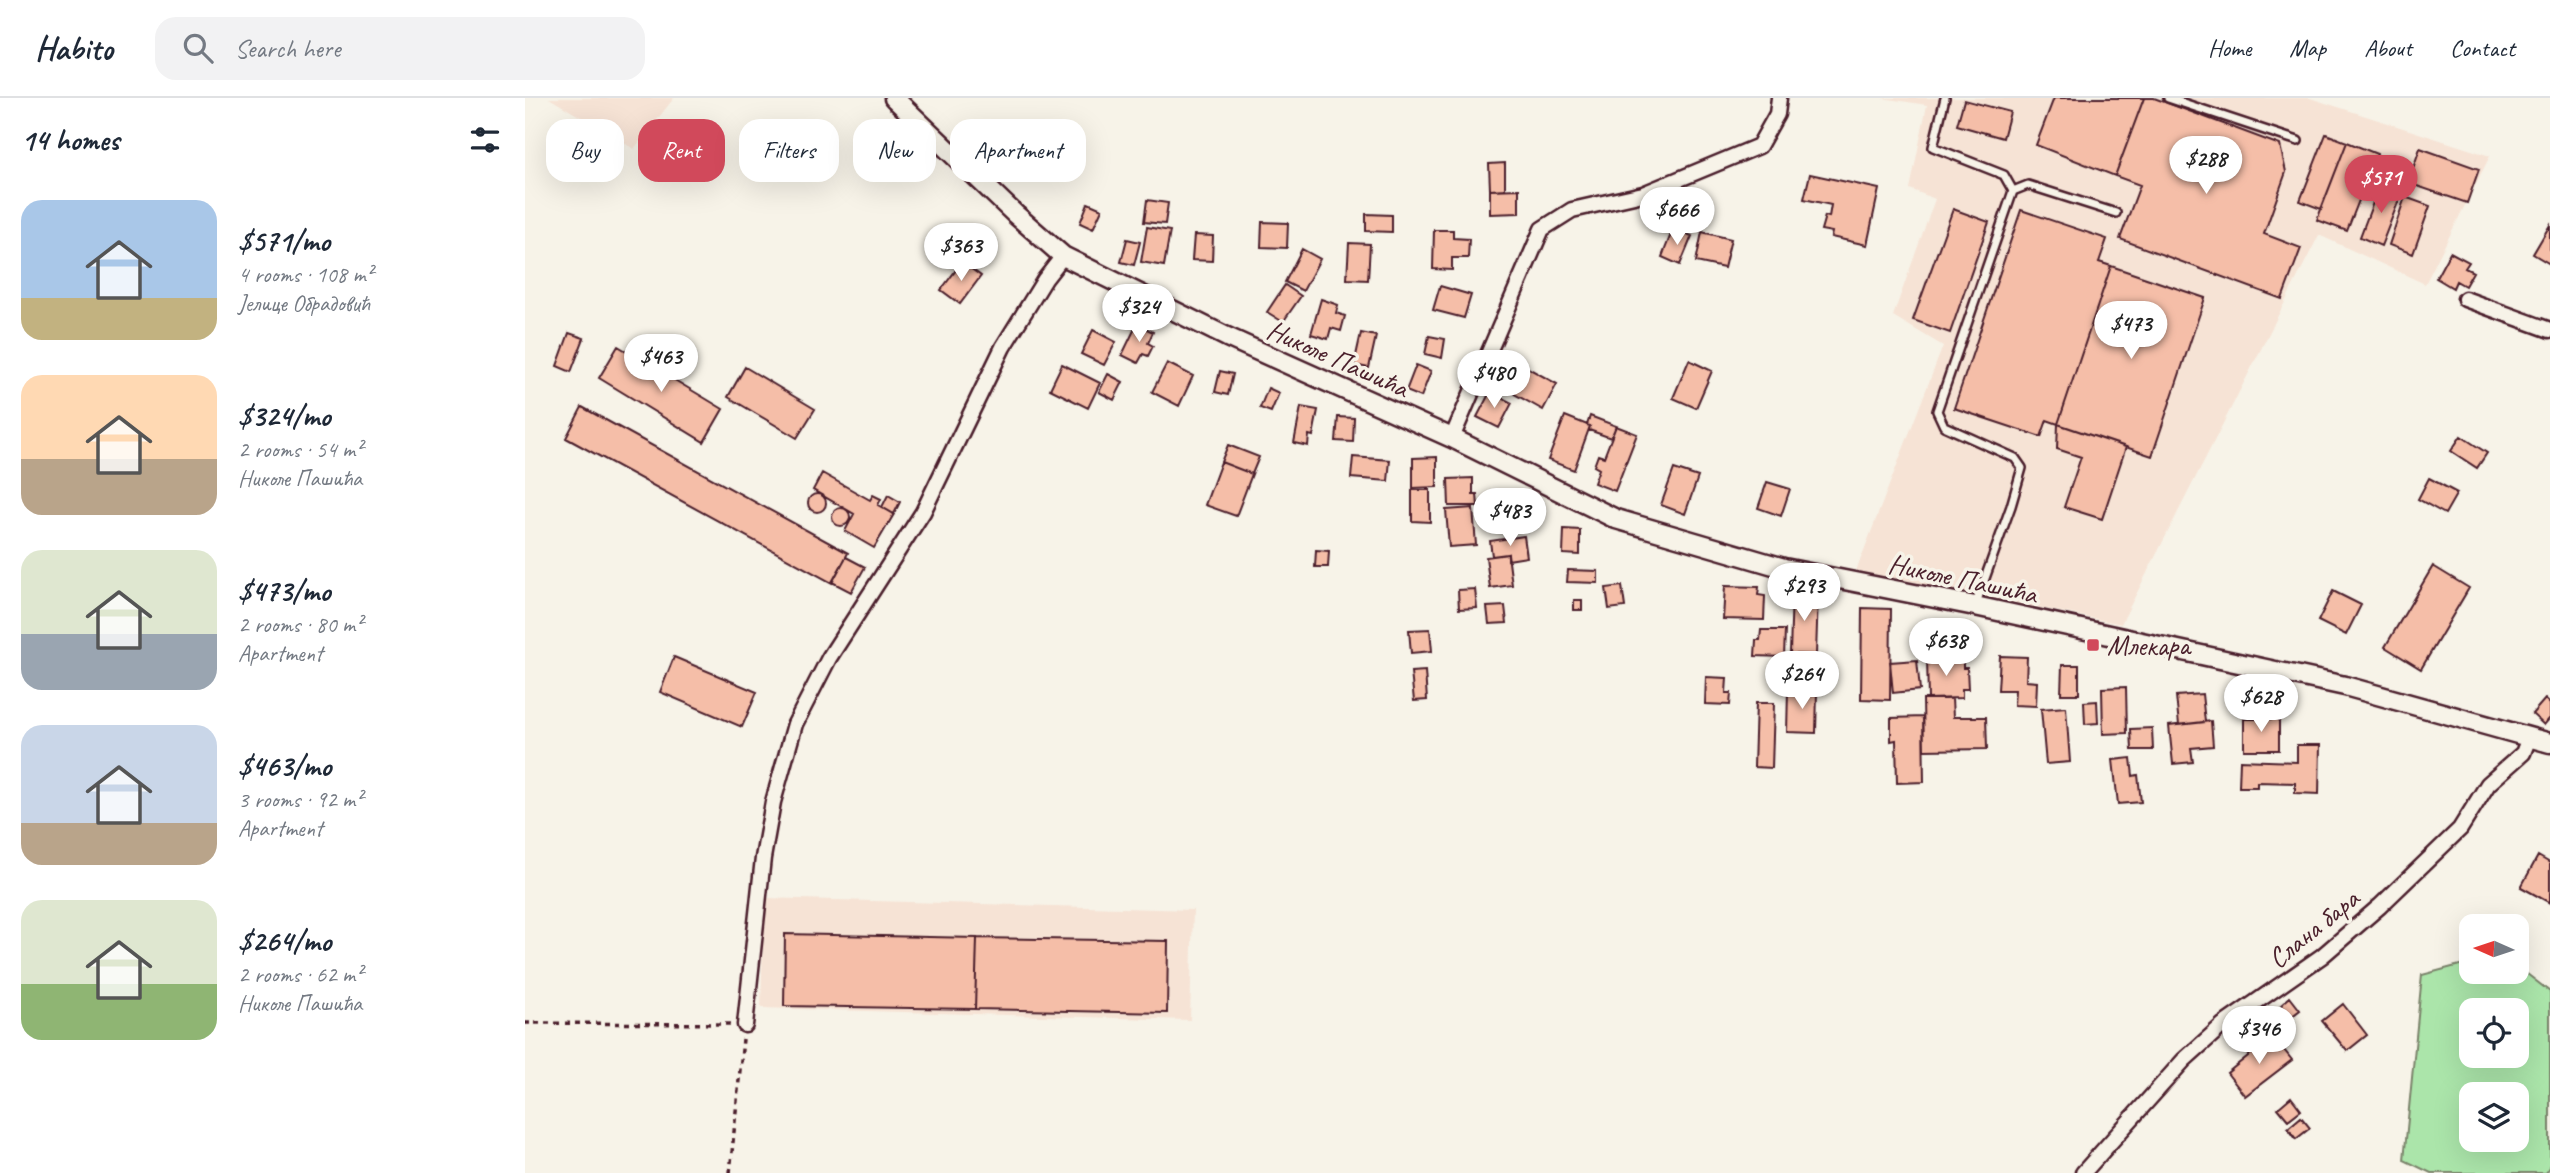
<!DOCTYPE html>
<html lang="en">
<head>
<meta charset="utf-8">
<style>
  :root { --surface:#fff; --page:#f2f2f3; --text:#1f2937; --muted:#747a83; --line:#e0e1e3; --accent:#d1495b }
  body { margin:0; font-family:Caveat,sans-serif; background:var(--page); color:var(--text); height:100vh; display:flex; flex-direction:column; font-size:26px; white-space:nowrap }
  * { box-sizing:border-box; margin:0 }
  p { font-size:23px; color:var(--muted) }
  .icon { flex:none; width:38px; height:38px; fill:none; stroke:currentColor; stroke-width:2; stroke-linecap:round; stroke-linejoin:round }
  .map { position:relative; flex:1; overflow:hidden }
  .drawer { display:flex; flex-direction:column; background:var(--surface); width:525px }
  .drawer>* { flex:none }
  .guide { position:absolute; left:21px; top:21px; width:665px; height:63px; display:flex; gap:14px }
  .needle { width:46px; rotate:273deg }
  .fabs { position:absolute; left:1934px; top:816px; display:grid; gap:14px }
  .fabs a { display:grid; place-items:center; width:70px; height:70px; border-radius:14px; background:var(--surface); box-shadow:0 7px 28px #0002; font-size:35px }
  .price { position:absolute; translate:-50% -60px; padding:0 16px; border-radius:24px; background:#fff; color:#222; font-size:23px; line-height:46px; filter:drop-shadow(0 2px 4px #0008) }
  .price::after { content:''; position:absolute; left:50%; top:42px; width:21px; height:16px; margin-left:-10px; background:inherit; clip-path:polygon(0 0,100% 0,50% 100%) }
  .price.selected { background:var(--accent); color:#fff }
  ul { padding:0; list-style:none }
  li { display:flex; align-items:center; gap:21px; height:175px; padding:0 21px }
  li span { display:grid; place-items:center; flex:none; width:196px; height:140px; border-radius:21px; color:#555 }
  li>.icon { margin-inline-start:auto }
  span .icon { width:84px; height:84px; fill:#fffc; stroke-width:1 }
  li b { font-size:30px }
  h2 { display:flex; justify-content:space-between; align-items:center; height:84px; padding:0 21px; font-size:30px }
  .pill { padding:0 24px; border-radius:21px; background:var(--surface); box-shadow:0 7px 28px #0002; font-size:24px; line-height:63px }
  .pill.selected { background:var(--accent); color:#fff }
  header { display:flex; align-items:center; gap:42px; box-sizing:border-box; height:98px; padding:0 35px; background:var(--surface); border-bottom:2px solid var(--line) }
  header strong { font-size:33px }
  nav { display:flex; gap:38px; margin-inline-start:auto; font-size:24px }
  .search { width:490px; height:63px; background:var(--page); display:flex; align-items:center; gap:18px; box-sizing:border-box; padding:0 24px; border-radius:21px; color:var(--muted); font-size:26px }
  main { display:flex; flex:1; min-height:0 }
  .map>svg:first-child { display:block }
  .built { fill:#f6e3d5 }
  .green { fill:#abe5aa; stroke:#7a826a; stroke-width:2; fill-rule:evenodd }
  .building { fill:#f5bea8; stroke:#4a1f2b; stroke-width:2 }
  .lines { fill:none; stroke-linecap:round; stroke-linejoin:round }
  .service-casing { stroke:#4a1f2b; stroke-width:12 }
  .minor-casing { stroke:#4a1f2b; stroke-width:19 }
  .tertiary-casing { stroke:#4a1f2b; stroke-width:23 }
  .path { stroke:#4a1f2b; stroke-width:3.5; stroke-dasharray:5 5; stroke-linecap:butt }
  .service { stroke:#f7f3e8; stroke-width:7 }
  .minor { stroke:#f7f3e8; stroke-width:14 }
  .tertiary { stroke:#f7f3e8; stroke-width:18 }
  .poi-dot { fill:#d1495b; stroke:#f7f3e8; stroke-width:2.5 }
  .labels { text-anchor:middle; stroke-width:7; stroke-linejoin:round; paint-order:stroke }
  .street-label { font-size:28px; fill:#4a1f2b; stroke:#f7f3e8 }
  .poi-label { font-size:28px; fill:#4a1f2b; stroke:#f7f3e8; text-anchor:start }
</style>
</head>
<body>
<header>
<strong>Habito</strong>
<div class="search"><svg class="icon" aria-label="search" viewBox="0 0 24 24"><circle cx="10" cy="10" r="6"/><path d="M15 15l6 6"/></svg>Search here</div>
<nav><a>Home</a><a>Map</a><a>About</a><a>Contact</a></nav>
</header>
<main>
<section class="drawer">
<h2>14 homes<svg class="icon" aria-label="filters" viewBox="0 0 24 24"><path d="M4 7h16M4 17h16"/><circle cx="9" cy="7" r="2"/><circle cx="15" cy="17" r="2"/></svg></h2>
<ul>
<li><span style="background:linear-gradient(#a9c7e8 70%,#c2b280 0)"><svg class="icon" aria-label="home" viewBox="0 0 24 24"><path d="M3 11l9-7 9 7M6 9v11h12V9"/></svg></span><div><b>$571/mo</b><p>4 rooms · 108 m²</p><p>Јелице Обрадовић</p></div></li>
<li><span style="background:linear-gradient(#ffd9b3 60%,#b9a48a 0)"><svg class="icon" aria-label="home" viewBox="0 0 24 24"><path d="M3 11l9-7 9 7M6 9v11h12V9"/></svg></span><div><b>$324/mo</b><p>2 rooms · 54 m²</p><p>Николе Пашића</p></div></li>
<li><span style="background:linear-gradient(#dfe7d0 60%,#9aa5b1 0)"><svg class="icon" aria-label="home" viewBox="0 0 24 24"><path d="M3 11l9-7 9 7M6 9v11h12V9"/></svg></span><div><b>$473/mo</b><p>2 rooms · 80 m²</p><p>Apartment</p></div></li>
<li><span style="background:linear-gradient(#c9d6e8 70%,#b9a48a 0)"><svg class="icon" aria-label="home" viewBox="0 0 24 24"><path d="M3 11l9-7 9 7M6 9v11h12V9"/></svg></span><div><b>$463/mo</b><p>3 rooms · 92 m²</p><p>Apartment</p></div></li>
<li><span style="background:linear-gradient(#dfe7d0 60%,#8fb573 0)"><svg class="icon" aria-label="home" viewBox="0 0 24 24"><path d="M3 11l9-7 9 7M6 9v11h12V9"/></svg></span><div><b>$264/mo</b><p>2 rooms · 62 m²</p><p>Николе Пашића</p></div></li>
</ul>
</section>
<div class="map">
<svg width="2025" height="1075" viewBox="0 0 2025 1075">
  <rect width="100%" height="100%" fill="#f7f3e8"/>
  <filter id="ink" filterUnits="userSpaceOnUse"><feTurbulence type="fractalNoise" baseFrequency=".0143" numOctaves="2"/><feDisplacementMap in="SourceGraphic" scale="14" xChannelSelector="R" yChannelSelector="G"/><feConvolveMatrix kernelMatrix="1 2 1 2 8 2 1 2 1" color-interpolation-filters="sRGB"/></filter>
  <g filter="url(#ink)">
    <!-- built -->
    <path class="built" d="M24,0h125l-40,51z
      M1357,0h428l180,58 -65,128 -106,-49 -198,389 -265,-53 87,-225 -50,-30 42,-117 -25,-10 17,-84z
      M239,800l429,12 -3,110 -429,-12z"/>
    <!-- green -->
    <path class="green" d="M1946,864v9h46v-5l33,26v175l-4,6h-115l-27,-13 18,-185zM1946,912h46v45h-46zM1946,996h46v45h-46z"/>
    <!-- building -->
    <path class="building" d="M1529,0h90l-29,78 -79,-31z
      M1619,0h10l126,47 6,27 -22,62 37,14 -19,51 -162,-60 20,-54 -25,-9z
      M1439,2l46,12 -7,26 -46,-13z
      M1801,36l21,8 -26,67 -21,-8z
      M1822,44l30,12 -30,77 -30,-11z
      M1895,50l59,21 -12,34 -59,-20z
      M980,65v26l-15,1 -1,-26z
      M1285,76l69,15 -12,56 -36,-8 1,-5 -11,-2 4,-14 4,1 2,-12 -27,-6z
      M1855,86l22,8 -21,54 -21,-9z
      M994,91v24l-29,1v-24z
      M1880,99l25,9 -17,48 -24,-9z
      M622,102l21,3 -3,21 -21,-2z
      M563,105l14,6 -9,20 -13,-6z
      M1428,111l36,13 -39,111 -37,-13z
      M1496,112l86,29 -8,23 12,4 -53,158 -11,-4 -6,17 -87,-29z
      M841,116l26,1v17l-26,-1z
      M737,124l26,1 -1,25 -26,-1z
      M2025,127v39l-17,-10z
      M622,129l23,4 -6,35 -23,-4z
      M1148,131l19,7 -12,29 -18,-8z
      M909,132h19v8l16,1 -1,19h-16v12l-19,-1z
      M1177,134l29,7 -7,29 -28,-6z
      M669,137l19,1 -1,25 -20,-1z
      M602,141l13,3 -6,23 -13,-3z
      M824,145l21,1 -2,36 -21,-1z
      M777,151l18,10 -17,32 -18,-9z
      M1925,154l19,10 -4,6 8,4 -8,14 -9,-5 -3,7 -17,-10z
      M437,164l19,14 -21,28 -19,-14z
      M1586,168l94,32 -53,158 -94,-32z
      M760,187l16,11 -18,26 -16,-10z
      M915,188l31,9 -7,23 -31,-8z
      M796,201l17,6 -2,8 9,3 -4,15 -10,-3 -3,11 -17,-5z
      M612,226l16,8 -5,11 5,3 -5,10 -5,-2 -5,9 -16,-8z
      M568,232l23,12 -12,23 -23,-11z
      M44,235l15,5 -13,34 -14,-6z
      M836,235l15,3 -7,32 -15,-3z
      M904,238l16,3 -3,19 -17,-4z
      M93,248l105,63 -19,33 -105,-64z
      M985,260l47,26 -14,26 -34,-19 3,-6 -12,-7z
      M1164,262l23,11 -16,37 -23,-10z
      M642,265l26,13 -14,30 -27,-14z
      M537,266l38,19 -12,25 -38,-19z
      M891,267l15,6 -10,26 -15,-6z
      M220,269l70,42 -18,29 -69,-41z
      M695,273l13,3 -5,21 -13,-3z
      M583,276l15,8 -9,18 -15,-8z
      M743,290l11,5 -8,19 -11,-4z
      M965,294l22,11 -13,25 -22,-11z
      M57,309l266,146 -16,30 -266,-145z
      M776,309l17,3 -5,26 -4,-1 -1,11 -14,-3z
      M1040,318l25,10 -16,44 -26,-10z
      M1065,318l26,10 -5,12 -22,-8 1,-4 -3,-1z
      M813,319l16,1 -1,24 -17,-1z
      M1533,326l68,23 -24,72 -38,-12 17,-50 -24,-8z
      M1091,328l21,8 -22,57 -21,-8 5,-14 -5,-3 4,-11 6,2z
      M1936,338l26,17 -10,15 -26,-17z
      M703,347l31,12 -7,17 -31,-12z
      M828,359l37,3 -2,21 -37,-3z
      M912,359v30l-24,1v-30z
      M696,364l31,12 -16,42 -31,-11z
      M1149,371l24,8 -13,37 -24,-9z
      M297,375l48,27 3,-5 8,4 -3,6 16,9 -20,34 -29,-17 9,-17 -41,-24z
      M948,380v16h4l1,12h-29l-1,-27z
      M1904,380l28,15 -12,21 -27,-15z
      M1242,384l23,7 -9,27 -23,-8z
      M887,392h18v32l-18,-1z
      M283 405a9 9 0 1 1 18 0a9 9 0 1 1-18 0Z
      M363,397l12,7 -6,12 -12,-7z
      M987,402v27h-25v-26z
      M948,410l3,37 -27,2 -3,-37z
      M307 419a9 9 0 1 1 18 0a9 9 0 1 1-18 0Z
      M1039,431l16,1v25l-17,-1z
      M999,438l3,21 -19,3v-6l-16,2 -2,-15z
      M791,452l13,1 -1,16h-13z
      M983,456l4,31 -22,3 -4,-31z
      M321,459l19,10 -14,25 -19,-10z
      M1908,468l36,22 -48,81 -36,-22z
      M1043,472l30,1v12l-31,-1z
      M1097,488l3,21 -16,2 -3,-21z
      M1200,488l34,1 -1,8 7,1 -1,24 -41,-1z
      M950,491l2,19 -18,1 -1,-19z
      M1808,493l28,14 -15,30 -28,-14z
      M1267,494l26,1 -2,62 -26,-1z
      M1049,502h8v10h-8z
      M980,508l2,17 -18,1 -2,-17z
      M1337,510l29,1 -1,91 -29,-1z
      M905,531l2,22 -21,2 -2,-23z
      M1236,532h24l-1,27 -29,-1 1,-16h4z
      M1475,558l27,1 -1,24 11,1 -1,24 -22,-1 1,-15h-17z
      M149,559l83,35 -15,35 -82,-35z
      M1438,559v11h4l1,21h-6v9l-34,1 -1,-41z
      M1392,562l3,30 -27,3 -3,-31z
      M1537,567h17v29h-18z
      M900,573l2,29 -13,1 -3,-29z
      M1181,579l21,1 -1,15h5l-1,12 -25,-1z
      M1601,589l1,46 -24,1 -1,-46z
      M1263,592l29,1 -1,42 -29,-1z
      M1677,596l3,28 -26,3 -3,-29z
      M1398,601h29l1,18h33l1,32 -63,1z
      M2020,601l5,5v14l-6,7 -12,-11z
      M1572,603l1,22 -13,1 -1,-22z
      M1231,605h18l-2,65 -18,-1z
      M1541,609l4,55 -24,2 -5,-55z
      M1398,619l1,65 -27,1 -1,-43 -5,1v-23z
      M1719,621h35v31h-35z
      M1686,623l2,25 -22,2 2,14 -20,2 -4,-38z
      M1627,630l1,22h-21l-1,-21z
      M1772,647h23l-1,49 -24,-1v-10l-38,-1v5h-18l1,-27 57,2z
      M1606,660l2,18 5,-1 3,27 -23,2 -5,-44z
      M2013,758l12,7v40l-29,-16z
      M260,836l192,4 -2,71 -191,-3z
      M452,840l191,3 -1,72 -192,-4z
      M1765,899l10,13 -9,7 -10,-12z
      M1818,906l24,31 -20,16 -25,-30z
      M1748,938l19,24 -47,36 -18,-23z
      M1766,999l10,13 -13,10 -10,-12z
      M1776,1019l9,11 -14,11 -8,-11z"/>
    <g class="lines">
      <defs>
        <path id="service" d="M1420,0l-12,49 71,28 9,16
          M1643,0l130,43
          M1450,508l36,-100 11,-38 -7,-10 -71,-32 -7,-15 76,-220 15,-6 88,28"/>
        <path id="minor" d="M1940,201l85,31
          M927,340l90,-209 30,-19 71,-16 116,-48 18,-32 2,-16
          M220,927l18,-167 10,-56 22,-78 34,-66 94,-146 80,-165 42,-68 18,-23
          M1558,1075l101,-113 39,-35 99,-69 58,-50 80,-77 28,-45 35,-31 6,-15"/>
        <path id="tertiary" d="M369,0l121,116 48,42 164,81 225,101 164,81 168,49 191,38 370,80 205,57"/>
      </defs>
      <!-- service casing -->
      <use href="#service" class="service-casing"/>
      <!-- minor casing -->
      <use href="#minor" class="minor-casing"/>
      <!-- tertiary casing -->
      <use href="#tertiary" class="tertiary-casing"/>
      <!-- path -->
      <path class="path" d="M0,925l206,1
        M205,1075l13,-134"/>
      <!-- service -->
      <use href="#service" class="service"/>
      <!-- minor -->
      <use href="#minor" class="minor"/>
      <!-- tertiary -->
      <use href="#tertiary" class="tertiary"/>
    </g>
  </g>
  <!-- markers -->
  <rect class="poi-dot" x="1561" y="540" width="14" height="14" rx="3.5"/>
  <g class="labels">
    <!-- street labels -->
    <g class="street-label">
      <text transform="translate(813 260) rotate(24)" y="10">Николе Пашића</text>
      <text transform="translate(1438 480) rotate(12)" y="10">Николе Пашића</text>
      <text transform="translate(1788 830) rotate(-39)" y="10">Слана бара</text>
    </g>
    <!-- poi labels -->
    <g class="poi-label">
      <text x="1582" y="557">Млекара</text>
    </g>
  </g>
</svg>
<div class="fabs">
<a><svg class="needle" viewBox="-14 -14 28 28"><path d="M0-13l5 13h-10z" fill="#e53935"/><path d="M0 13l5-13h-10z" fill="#747a83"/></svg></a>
<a><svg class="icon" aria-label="locate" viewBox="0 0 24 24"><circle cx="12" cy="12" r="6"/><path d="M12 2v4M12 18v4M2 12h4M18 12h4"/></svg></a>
<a><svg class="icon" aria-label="layers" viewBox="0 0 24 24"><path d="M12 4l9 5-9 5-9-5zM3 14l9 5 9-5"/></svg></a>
</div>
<b class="price" style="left:1681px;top:98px">$288</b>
<b class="price selected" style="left:1856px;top:117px">$571</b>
<b class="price" style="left:1152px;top:149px">$666</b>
<b class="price" style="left:436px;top:185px">$363</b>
<b class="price" style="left:614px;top:246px">$324</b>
<b class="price" style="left:1606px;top:263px">$473</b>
<b class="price" style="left:136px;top:296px">$463</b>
<b class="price" style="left:969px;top:312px">$480</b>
<b class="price" style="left:985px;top:450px">$483</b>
<b class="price" style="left:1279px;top:525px">$293</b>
<b class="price" style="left:1421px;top:580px">$638</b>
<b class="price" style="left:1277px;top:613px">$264</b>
<b class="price" style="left:1736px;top:636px">$628</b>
<b class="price" style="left:1734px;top:968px">$346</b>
<div class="guide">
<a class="pill">Buy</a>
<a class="pill selected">Rent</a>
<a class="pill">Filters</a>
<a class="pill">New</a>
<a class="pill">Apartment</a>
</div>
</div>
</main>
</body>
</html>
